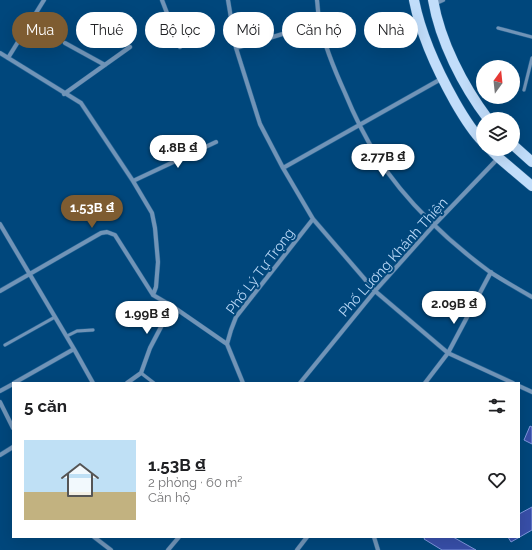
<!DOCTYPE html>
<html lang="vi">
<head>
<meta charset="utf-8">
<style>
  :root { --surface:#fff; --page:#f6f6f6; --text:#202124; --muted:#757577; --accent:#7e5c31 }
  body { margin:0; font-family:Raleway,sans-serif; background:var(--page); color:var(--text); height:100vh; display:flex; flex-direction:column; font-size:15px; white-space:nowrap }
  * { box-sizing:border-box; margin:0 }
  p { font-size:13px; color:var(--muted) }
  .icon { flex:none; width:22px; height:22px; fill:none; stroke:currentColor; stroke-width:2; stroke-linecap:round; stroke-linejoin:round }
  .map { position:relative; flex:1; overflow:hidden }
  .details { position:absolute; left:12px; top:382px; width:508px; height:156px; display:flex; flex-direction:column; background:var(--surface); border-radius:0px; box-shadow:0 4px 16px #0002 }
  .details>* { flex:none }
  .hud { position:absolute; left:12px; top:12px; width:508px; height:36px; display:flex; gap:8px }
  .needle { width:26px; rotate:15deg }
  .controls { position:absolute; left:476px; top:60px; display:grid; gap:8px }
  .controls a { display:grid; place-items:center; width:44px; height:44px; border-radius:50%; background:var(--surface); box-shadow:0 4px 16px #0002; font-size:20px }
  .price { position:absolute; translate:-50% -34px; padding:0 9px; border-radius:14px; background:#fff; color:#222; font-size:13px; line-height:26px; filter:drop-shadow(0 1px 2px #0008) }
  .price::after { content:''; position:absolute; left:50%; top:24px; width:12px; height:9px; margin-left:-6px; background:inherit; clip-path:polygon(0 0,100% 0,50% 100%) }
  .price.on { background:var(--accent); color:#fff }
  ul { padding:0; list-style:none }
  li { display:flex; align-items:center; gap:12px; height:100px; padding:0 12px }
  li span { display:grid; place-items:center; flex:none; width:112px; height:80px; border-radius:0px; color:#555 }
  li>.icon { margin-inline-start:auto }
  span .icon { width:48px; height:48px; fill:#fffc; stroke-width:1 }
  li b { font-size:17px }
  h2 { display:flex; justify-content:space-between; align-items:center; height:48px; padding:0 12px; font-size:17px }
  .chip { padding:0 14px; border-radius:18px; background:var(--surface); box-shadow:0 4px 16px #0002; font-size:14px; line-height:36px }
  .chip.on { background:var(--accent); color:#fff }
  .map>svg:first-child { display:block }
  .building { fill:#384fa9; stroke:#7f97de }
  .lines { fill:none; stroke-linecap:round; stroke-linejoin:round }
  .lane-casing { stroke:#256494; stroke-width:4 }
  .street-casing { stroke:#256494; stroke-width:5 }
  .primary-casing { stroke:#256494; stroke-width:11 }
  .path { stroke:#6395be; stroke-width:2; stroke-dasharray:2 3; stroke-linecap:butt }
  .lane { stroke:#7194b7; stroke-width:3 }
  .street { stroke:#7194b7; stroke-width:4 }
  .primary { stroke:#c1ddfa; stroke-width:10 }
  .labels { text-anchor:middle; stroke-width:4; stroke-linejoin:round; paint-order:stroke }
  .street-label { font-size:14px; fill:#b8d7f6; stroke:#00477c }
</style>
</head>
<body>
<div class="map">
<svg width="532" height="550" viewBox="0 0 532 550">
  <rect width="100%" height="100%" fill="#00477c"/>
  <!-- building -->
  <path class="building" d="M530,426l2,1v17l-8,-4z
    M532,507v23l-21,12 -3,-5h11v-23z
    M425,537h28l23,13h-34l-18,-11z"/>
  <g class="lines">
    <defs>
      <path id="lane" d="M498,28l34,9
        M524,90l8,-32
        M67,336l10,-5 16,-1
        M5,345l50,-28
        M141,373l13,10"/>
      <path id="street" d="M162,0l18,47
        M228,0l8,48 24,76 23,44 30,51 62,72 73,62 65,30
        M317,0c1,8 1,16 3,24 5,24 15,47 25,69 9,22 20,44 33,65 27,43 71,84 112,114 14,9 28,17 42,25
        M434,4l9,-4
        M65,43l40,22
        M236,48l83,-25
        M0,53l81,50 52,78 19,32 3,15 3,34 -2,25 -3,8
        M8,58l36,-58
        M64,94l66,-47
        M283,168l158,-89
        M133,181l83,-39
        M0,224l74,125
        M0,291l101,-58 6,-1 8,3 38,60 19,11 55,38
        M14,383l60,-34 19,34
        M127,383l14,-10 9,-25 22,-42
        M243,383l-16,-39 4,-14 5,-13 77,-98
        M300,383l75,-92 59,-66 73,-76
        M425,383l23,-30 43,-81
        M519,386l13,6
        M0,391l13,-7
        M0,402l13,26
        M0,455l13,-8
        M94,537l17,13
        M374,537l4,13
        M168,550l11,-13
        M297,550l10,-13"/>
      <path id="primary" d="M414,0c7,36 23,70 41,102 8,14 17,29 28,40
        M433,0c7,41 30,86 55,119
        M513,145l19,17
        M490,149l9,9 33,28"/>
    </defs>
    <!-- lane casing -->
    <use href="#lane" class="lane-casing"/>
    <!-- street casing -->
    <use href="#street" class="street-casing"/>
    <!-- primary casing -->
    <use href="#primary" class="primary-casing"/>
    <!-- path -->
    <path class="path" d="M30,35l11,7"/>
    <!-- lane -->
    <use href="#lane" class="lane"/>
    <!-- street -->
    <use href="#street" class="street"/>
    <!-- primary -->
    <use href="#primary" class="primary"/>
  </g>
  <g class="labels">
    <!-- street labels -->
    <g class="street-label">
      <text transform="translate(393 257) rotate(-48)" y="5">Phố Lương Khánh Thiện</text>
      <text transform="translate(260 271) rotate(-53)" y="5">Phố Lý Tự Trọng</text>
    </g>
  </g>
</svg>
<div class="controls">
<a><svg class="needle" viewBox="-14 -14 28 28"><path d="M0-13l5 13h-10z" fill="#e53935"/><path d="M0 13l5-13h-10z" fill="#757577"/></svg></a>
<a><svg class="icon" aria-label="layers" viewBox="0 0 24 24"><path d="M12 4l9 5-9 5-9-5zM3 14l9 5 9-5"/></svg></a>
</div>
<b class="price" style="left:178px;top:169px">4.8B ₫</b>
<b class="price" style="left:383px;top:178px">2.77B ₫</b>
<b class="price on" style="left:92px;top:229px">1.53B ₫</b>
<b class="price" style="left:454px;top:325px">2.09B ₫</b>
<b class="price" style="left:147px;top:335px">1.99B ₫</b>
<div class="hud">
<a class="chip on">Mua</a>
<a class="chip">Thuê</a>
<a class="chip">Bộ lọc</a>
<a class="chip">Mới</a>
<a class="chip">Căn hộ</a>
<a class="chip">Nhà</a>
</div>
<section class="details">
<h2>5 căn<svg class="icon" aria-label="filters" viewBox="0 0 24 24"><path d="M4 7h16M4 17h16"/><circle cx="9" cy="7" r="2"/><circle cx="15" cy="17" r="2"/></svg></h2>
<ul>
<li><span style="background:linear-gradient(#bfe0f5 65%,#c2b280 0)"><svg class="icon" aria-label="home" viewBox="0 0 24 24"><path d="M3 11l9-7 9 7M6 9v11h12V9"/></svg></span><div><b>1.53B ₫</b><p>2 phòng · 60 m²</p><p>Căn hộ</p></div><svg class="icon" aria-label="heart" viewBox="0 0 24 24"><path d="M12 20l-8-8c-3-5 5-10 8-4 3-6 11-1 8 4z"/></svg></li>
</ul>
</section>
</div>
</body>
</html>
